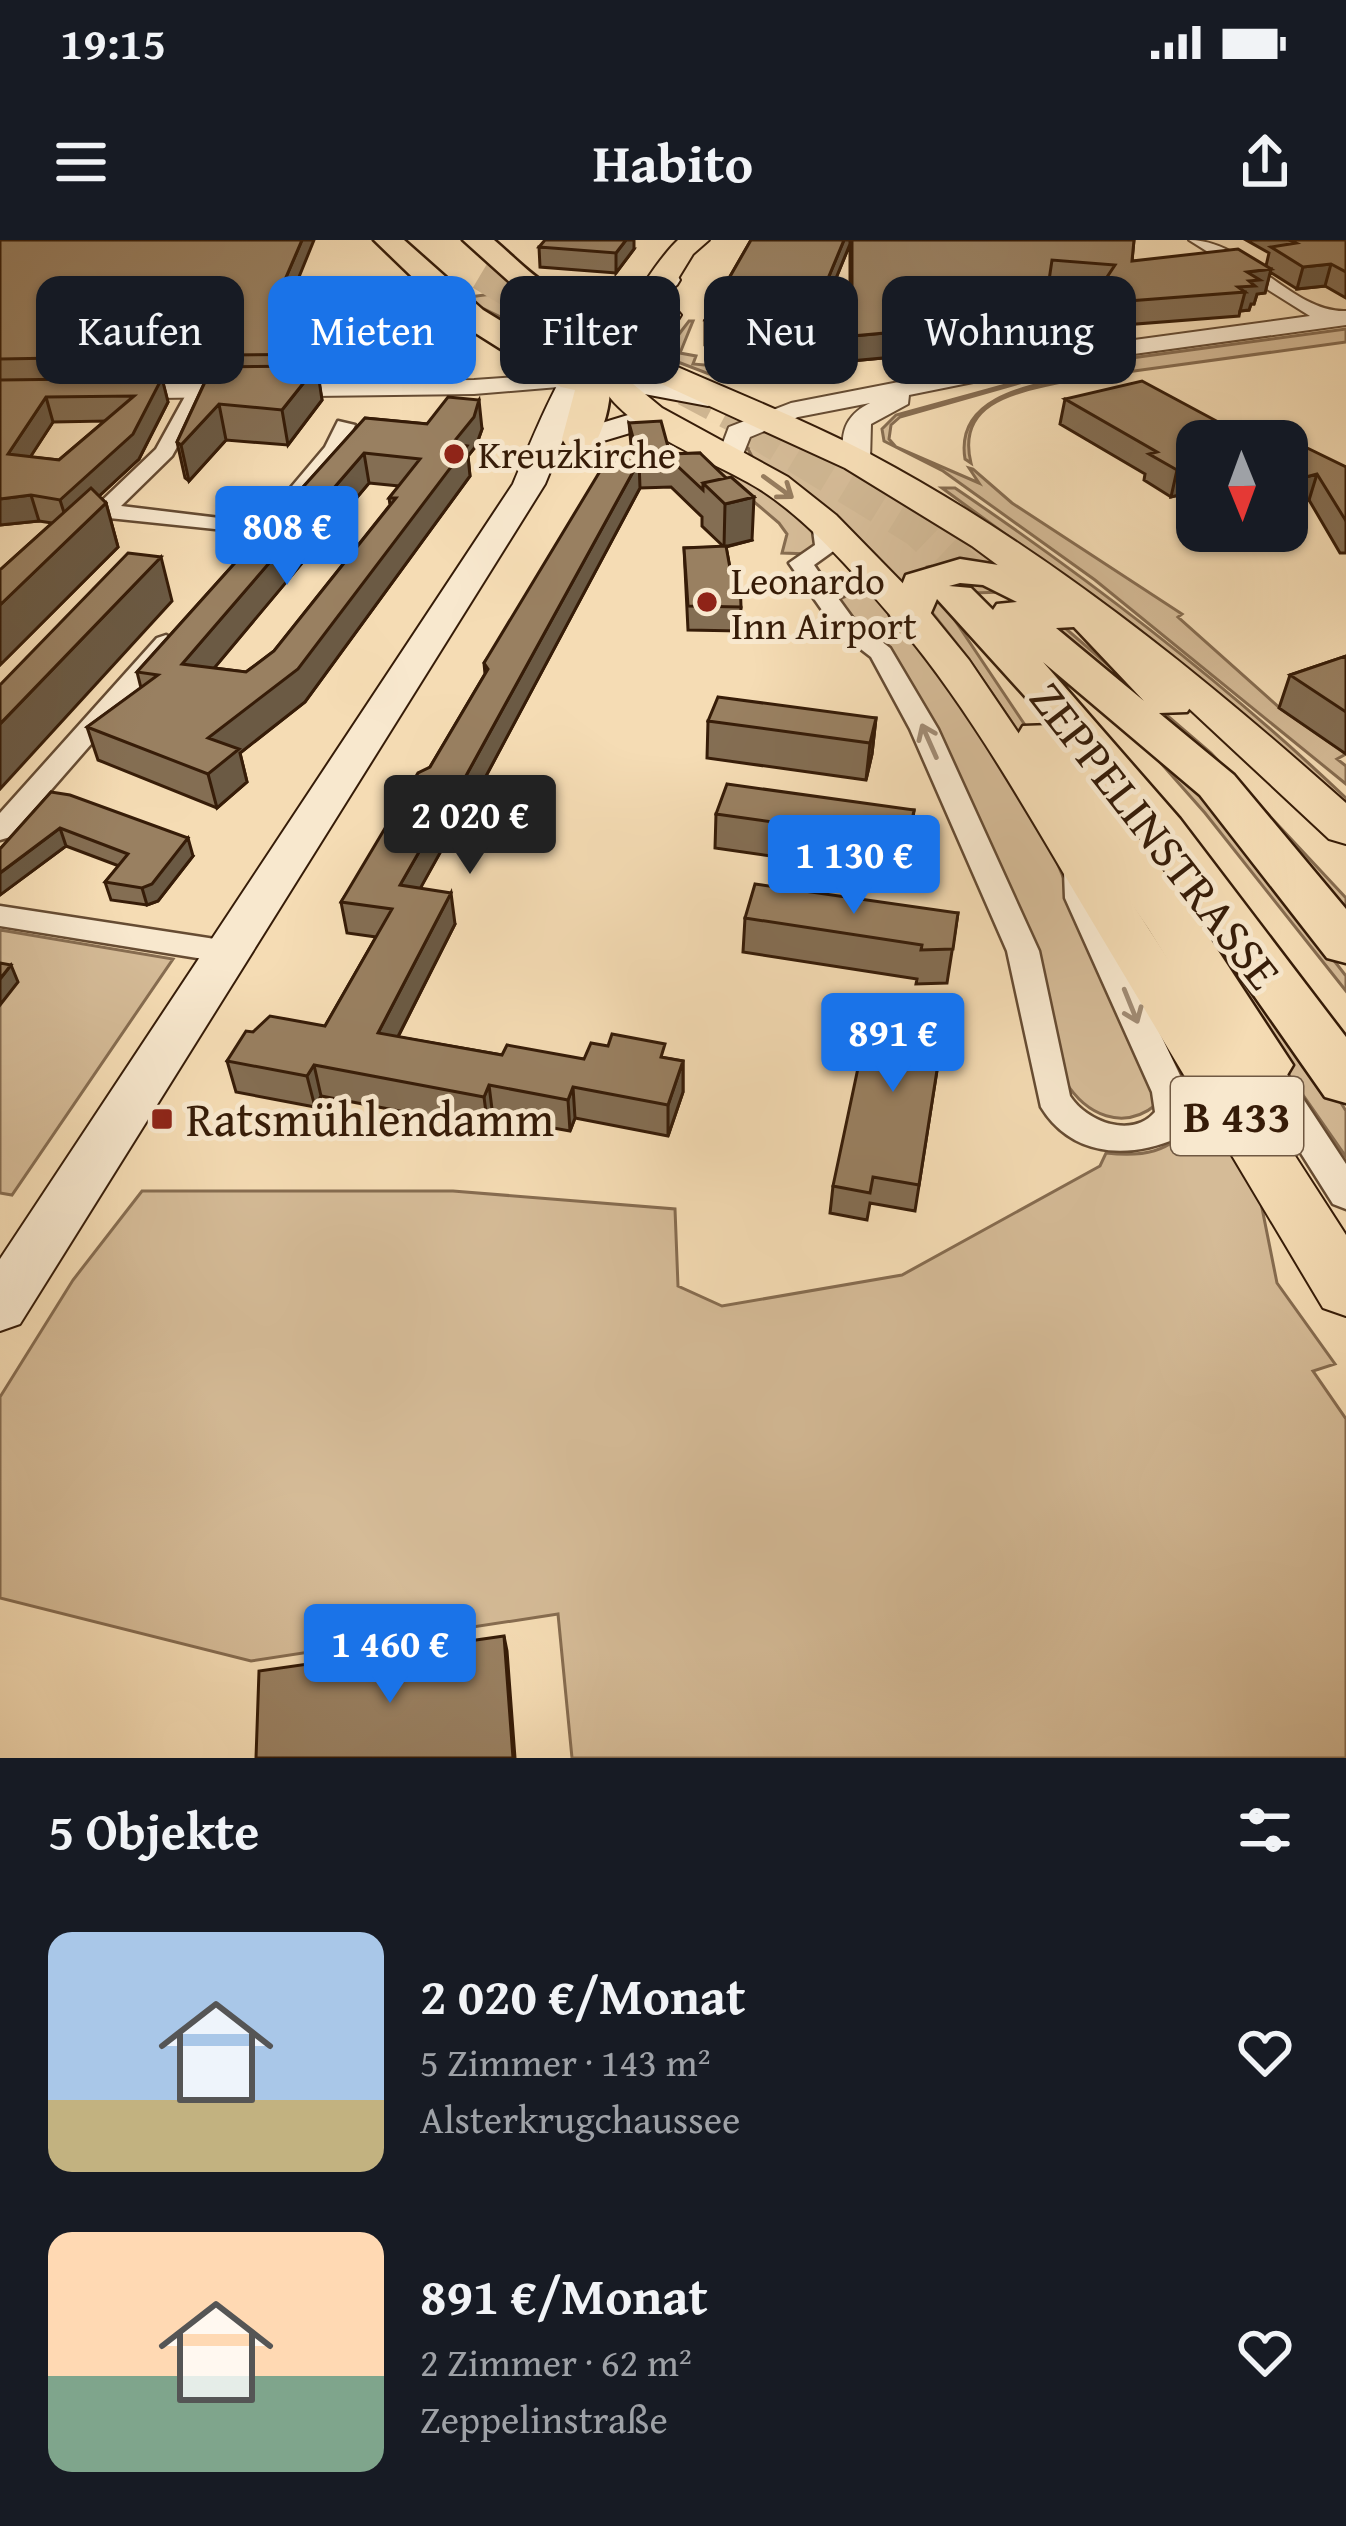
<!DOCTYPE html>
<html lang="de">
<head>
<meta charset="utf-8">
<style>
  :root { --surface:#171b24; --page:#242831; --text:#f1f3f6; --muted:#9ea1a6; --accent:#1a73e8 }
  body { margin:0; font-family:"Gentium Book Plus",serif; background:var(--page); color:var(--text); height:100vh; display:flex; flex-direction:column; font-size:45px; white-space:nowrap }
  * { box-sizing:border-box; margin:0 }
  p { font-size:39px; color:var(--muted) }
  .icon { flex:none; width:66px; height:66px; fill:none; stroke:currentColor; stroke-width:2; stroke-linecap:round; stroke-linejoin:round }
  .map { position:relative; height:1518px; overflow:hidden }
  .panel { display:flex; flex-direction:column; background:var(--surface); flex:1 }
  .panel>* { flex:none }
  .guide { position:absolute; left:36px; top:36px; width:1275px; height:108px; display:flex; gap:24px }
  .needle { width:78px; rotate:179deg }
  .controls { position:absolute; left:1176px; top:180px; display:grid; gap:24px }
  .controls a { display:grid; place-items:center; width:132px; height:132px; border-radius:24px; background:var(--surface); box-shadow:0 3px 9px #0004; font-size:60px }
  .price { position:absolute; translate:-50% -102px; padding:0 27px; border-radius:12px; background:var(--accent); color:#fff; font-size:39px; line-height:78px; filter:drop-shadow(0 3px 6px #0008) }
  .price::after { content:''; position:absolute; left:50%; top:72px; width:36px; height:27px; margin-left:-18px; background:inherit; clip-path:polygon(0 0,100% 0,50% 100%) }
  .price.selected { background:#222; color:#fff }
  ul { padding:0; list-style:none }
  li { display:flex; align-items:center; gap:36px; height:300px; padding:0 48px }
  li span { display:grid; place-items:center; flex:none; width:336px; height:240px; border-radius:24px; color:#555 }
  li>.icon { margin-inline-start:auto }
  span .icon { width:144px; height:144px; fill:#fffc; stroke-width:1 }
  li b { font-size:51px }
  h2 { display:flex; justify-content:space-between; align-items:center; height:144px; padding:0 48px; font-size:51px }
  .pill { padding:0 42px; border-radius:24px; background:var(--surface); box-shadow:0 3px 9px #0004; font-size:42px; line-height:108px }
  .pill.selected { background:var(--accent); color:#fff }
  .status { display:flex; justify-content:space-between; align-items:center; height:84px; padding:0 60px; background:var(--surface); direction:ltr }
  .status svg { height:33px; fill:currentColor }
  header { display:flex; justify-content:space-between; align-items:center; height:156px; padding:0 48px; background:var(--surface); font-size:54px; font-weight:700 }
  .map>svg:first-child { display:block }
  .green { fill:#d5bb97; stroke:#866c50; stroke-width:3 }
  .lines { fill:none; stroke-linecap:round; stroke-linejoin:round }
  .trunk-tunnel-far1 { stroke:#cfb692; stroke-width:32; stroke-dasharray:32 15; stroke-linecap:butt }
  .trunk-tunnel { stroke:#cfb692; stroke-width:39; stroke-dasharray:39 20; stroke-linecap:butt }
  .minor-casing { stroke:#664c33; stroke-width:5 }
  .tertiary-casing { stroke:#664c33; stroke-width:4 }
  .secondary-casing { stroke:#361c08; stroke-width:4 }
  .primary-casing { stroke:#361c08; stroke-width:4 }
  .trunk-casing { stroke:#361c08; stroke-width:5 }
  .minor { fill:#f8e8ce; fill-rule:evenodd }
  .tertiary { fill:#f8e8ce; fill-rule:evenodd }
  .secondary { fill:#f8e8ce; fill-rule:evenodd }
  .primary { fill:#f5dcb4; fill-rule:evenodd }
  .trunk { fill:#f5dcb4; fill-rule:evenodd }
  .wall { fill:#846e53; stroke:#361c08; stroke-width:3; fill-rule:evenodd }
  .shaded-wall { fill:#6b5a44; stroke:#361c08; stroke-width:3 }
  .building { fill:#998061; stroke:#361c08; stroke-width:3; fill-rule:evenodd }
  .oneway { stroke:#967c5e }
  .oneway2 { stroke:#a18c75 }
  .poi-dot { fill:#8f2418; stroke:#f8e8ce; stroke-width:4.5 }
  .labels { text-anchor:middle; stroke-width:10; stroke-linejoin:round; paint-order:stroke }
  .far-poi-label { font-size:39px; fill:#361c08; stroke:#f8e8ce; text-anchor:start }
  .shield { fill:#f8e8ce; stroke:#705943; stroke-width:3 }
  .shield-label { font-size:45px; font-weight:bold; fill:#361c08 }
  .street-label { font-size:48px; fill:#361c08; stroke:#f8e8ce }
  .poi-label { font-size:48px; fill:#361c08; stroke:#f8e8ce; text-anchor:start }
</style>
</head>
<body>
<div class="status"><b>19:15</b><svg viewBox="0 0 49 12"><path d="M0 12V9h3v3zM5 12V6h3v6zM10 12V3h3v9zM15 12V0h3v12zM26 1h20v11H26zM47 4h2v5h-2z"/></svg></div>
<header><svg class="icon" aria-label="menu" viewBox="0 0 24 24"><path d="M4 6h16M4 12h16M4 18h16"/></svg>Habito<svg class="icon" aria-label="share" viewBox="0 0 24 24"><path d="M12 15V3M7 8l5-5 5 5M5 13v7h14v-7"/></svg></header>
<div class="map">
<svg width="1346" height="1518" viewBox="0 0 1346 1518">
  <rect width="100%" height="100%" fill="#f5dcb4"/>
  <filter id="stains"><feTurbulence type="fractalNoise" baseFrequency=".00167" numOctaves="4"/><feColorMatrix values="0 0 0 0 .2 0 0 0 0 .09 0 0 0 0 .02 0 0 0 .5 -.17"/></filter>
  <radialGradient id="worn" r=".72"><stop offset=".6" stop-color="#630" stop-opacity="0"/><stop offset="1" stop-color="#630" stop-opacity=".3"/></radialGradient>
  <!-- green -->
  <path class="green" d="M519,45l52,42 -22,14 -87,-43 44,-6z
    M689,81h4l-13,32 16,3 -3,8 80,7 3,-8 10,1 3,-5 21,1 7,13 -87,9 -60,-23 6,-21z
    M1346,89v13l-241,33 -18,-11z
    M1064,129l19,2 3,5c-46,14 -133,15 -115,87l-6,-4c-10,-61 62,-73 108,-82l4,-5 -26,2 -151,43 -9,8 -2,14 7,8 83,36 -10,-15 4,1 39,34 170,111 -4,3 103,92 65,45 -9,5 9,7v18l-251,-204 -152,-109 -59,-30 -2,-12 14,-14z
    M757,193c50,1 203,103 248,135l-40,-8 -38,7 -1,7 -21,18 -150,-130 -7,-13z
    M687,205c45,23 108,54 134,99l-11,10 -28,-1 5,-19 -8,-11z
    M942,248h13c137,93 271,196 391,310v14l-256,-216z
    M944,340l72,6 195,167 135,145v16l-339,-322 -37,1 -26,11 87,130 60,104 -123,-180 -42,-53z
    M858,351l20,5 42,46 129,201 108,261c-34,28 -71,11 -92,-23l-126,-344 -40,-71 -62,-66z
    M1024,445l278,355 44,71v46l-327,-471z
    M1129,487l56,42 161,207v15l-141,-178z
    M0,690l173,29 -161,236 -12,-2z
    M1154,783l105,170 18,90 58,81 -22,7 33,48v339h-774l-14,-144 -307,47 -251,-63v-201l73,-117 69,-89h311l222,18 3,77 44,20 180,-31 198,-109 6,-13c37,4 63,0 87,-30l1,-19z"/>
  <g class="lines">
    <!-- trunk-tunnel-far1 -->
    <path class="trunk-tunnel-far1" d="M481,34l109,65 163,87"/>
    <!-- trunk-tunnel -->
    <path class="trunk-tunnel" d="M747,183l172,105 67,64"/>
    <defs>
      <path id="minor" d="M198,145l10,6 -36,65 -51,50 140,17 64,-76 13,-26 17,4 -13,28 -68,82 -165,-17 -27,27h-16v-10l90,-86 32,-58z
        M823,276l11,7 -1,14 6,10 -25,18 13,19 26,-7 41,6 4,5c-16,14 -41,-3 -60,10l16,22 36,28 48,81 101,222 31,145c17,26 62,43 85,16l-3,-20 -87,-194 -1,-26 15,-10 15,10 1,26 93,194 3,21 -14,25c-50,22 -106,18 -136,-31l-34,-156 -97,-222 -39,-72 -35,-27 -47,-67 26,-18 -3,-22z
        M166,395l13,8 -4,5 -165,189 -10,3v-27l157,-175z
        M0,666l228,35 11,3 5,8 -5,8 -11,3 -228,-37z
        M1245,797l30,19 71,108v45l-13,-5 -82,-130 -23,-25 5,-9z"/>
      <path id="tertiary" d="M1189,0c58,0 103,73 157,71v14l-278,38 -159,32 -1,9 -37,20 -1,37 -13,8 -13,-8c-4,-27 0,-45 26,-58l-72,14 -48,20 -10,25 -9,2 -13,-8 11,-29 62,-24 277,-54 242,-33z
        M573,133l12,7 -3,5 -108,9 -474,6v-14l474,-6z"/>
      <path id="secondary" d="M668,33l9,2 3,5 -3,5 -50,38 -34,49 115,16 14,9 -14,9 -85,-16 -39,-1 -39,95 -525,840 -20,7v-72l513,-775c30,-69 73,-190 155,-211z
        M628,175l41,1 15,9 -15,9 -39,-1 -50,15 -15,-9 4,-6z"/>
      <path id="primary" d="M678,0h31l-16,14 -33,54 16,1 5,6 -26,42c71,32 146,61 215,97 175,93 330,219 476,349v41l-17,-5 -148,-138 -209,-155 -127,-78 -214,-98 2,14 29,24 126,69 48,38 89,91 44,54 134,198 243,377v81l-23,-8c-79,-132 -158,-265 -237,-397 -58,-97 -116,-202 -189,-288 -40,-46 -85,-100 -136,-133 -42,-27 -134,-58 -158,-103 -15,-27 53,-127 75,-147z"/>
      <path id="trunk" d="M374,0h30l79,70 93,57 -4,-29 -109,-98h31c32,27 60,63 105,57 17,-3 31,-10 48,-5l4,6 -4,6 -64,11c35,30 34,93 10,132h-26l-5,-8 13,-49 -14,-3 -100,-63z
        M960,319l51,8 35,17 30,22 26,1 92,95 -7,10 -28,1 75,62 112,134v54l-19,-5 -127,-163 -157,-133 137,157 166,218v66l-21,-6 -135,-193 -99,-130 97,131 105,160 -9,15 -21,7 -21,-7 -94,-152 -131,-192 6,-10 28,-1 -114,-126 -11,25 -15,4 -15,-4 -6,-9 16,-40zM960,343l23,2 34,17 -20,2 -4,6 -22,-22 -22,-2zM1074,387l70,74 -88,-73z"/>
    </defs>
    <!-- minor casing -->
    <use href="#minor" class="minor-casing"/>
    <!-- tertiary casing -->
    <use href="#tertiary" class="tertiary-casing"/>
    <!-- secondary casing -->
    <use href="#secondary" class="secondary-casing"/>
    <!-- primary casing -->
    <use href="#primary" class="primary-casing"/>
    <!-- trunk casing -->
    <use href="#trunk" class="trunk-casing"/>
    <!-- minor -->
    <use href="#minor" class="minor"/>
    <!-- tertiary -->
    <use href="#tertiary" class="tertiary"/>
    <!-- secondary -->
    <use href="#secondary" class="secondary"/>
    <!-- primary -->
    <use href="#primary" class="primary"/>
    <!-- trunk -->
    <use href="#trunk" class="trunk"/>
  </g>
  <!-- wall -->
  <path class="wall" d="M0,0l297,42 58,-1 2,13h55l3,22 -15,55h-54l-5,6h-23l4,23 -34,45 -62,-5 -37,41 -4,-3 -8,-36 32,-69h-27l-3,6 -17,1 6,22 -29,57 -40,37 7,7 12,44 -118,118v-95l52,-47 -13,-2 -39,4zM105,181l-46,39 -29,-3 23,-35z
    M751,0h383l-2,21 134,5 3,-13 -23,-13h100v58l-21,-12 -28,3 -27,-17 -5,21 -8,1 -3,10h-3l-2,6 -9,1 -1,5 -155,12 5,-24 10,-17 -51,-4 -1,11 24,22 -4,25 -217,20v-117l-45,110 -100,-9v-25z
    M539,7l95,2 -18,24 -76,-6z
    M1065,159l183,39 25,3h-76v61l-14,-8 -12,3 -27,-17 1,-6 -85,-50z
    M365,178l117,11 -6,17 -8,10 2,20 -165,226 -65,51 7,29 -30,26 -119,-48 -11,-33 54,-39 -4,-16zM369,243l30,3 -10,12 1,7 -116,146 -28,21 -32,-4z
    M629,183l41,31 30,-1 52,87 -26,7 6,32 9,28 -1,24 -52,-1 -4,-82 40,-1 -22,-21v-9l-31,-30 -31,1 -185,346 -4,-1 -31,55 35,36 -57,113 104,18 82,4 81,-1 18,3v31l-15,44 -93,-18 -5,13 -77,-14 -5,11 -167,-32 -6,11 -79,-15 -9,-31 26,-29 72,-6 51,-89 -29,-4 -6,-31 89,-135 55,-93 -1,-11 148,-207z
    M1287,208l59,19v86h-6l-31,-53z
    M1346,416v98l-67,-46 11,-33z
    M876,478l-4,36 -6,26 -159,-22 1,-37z
    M51,552l142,64 -35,45 -11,4 -36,-5 -6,-18 14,-16 -53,-20 -66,49v-46z
    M914,570l-11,65 -188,-27 1,-34z
    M958,673l-11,70 -31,1 1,-5 -174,-27 2,-34z
    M948,760l-33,211 -45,-8 -3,17 -37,-7 3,-27 79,-178z"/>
  <!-- shaded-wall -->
  <path class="shaded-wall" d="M302,0h12l-26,64 -4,-22z
    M626,0h8v9l-18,24v-20z
    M844,0h6v4l-45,110 2,-25z
    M1331,24l-6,22 -28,3 6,-22z
    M1271,29l-6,24 -8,1 -3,10h-3l-2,6 -9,1 5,-19h-8l10,-20z
    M412,54l3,22 -15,55 -3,-24z
    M1071,76l-4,25 -217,20 2,-25z
    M343,107l3,24 -5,6 -3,-23z
    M177,109l5,24 -3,6 -5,-23z
    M317,126l5,34 -34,45 -6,-35z
    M162,138l6,24 -29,57 -71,66 -8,-25z
    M46,157l7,25 -37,57 -8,-25z
    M479,160l3,29 -6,17 -8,10 2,20 -165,226 -65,51 7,29 -30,26 -9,-34v-36l244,-294z
    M219,164l7,36 -37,41 -8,-36z
    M364,213l5,30 -179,214 -8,-33z
    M639,221l1,27 -185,346 -4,-31z
    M1189,227l-6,27 -12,3 6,-27z
    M1317,234l-8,26 -22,7v-25z
    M31,255l8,26 -39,4v-26z
    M754,257l-2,43 -28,7 1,-43z
    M106,263l12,44 -118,118v-60z
    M161,317l11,44 -172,188v-65z
    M876,478l-4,36 -6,26 4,-37z
    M447,563l4,30 -46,83 -5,-31z
    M914,570l-4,34 -7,31 5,-34z
    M60,588l6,18 -66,49v-22z
    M188,598l5,18 -35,45 -11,4 -5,-17z
    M451,653l4,31 -71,140 -6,-31z
    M11,725l7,17 -18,23v-26z
    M683,821v31l-15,44v-31z
    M314,825l7,31 -6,11 -8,-31z
    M489,845l4,32 -5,11 -4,-31z
    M573,847l2,31 -5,13 -2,-31z
    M504,1396l3,15 8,107h-2z"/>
  <!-- building -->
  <path class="building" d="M0,0h302l-18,42 71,-1 -4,13h61l-15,53h-54l-5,7 -114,1 3,-6h-50l-3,7 -174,3z
    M545,0h81l-10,13 -77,-6z
    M751,0h93l-37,89 -102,-9z
    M852,0h282l-2,21 106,-12 33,20 -24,3 13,8 -11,1 6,5 -17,1 7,5 -156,12 26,-39 -63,-5 -5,34 24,22 -219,20z
    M1289,0h57v32l-15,-8 -28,3 -32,-20 25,-4z
    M317,126l-35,44 -63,-6 -38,41 -4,-3 35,-75z
    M162,138l-29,56 -73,66 -29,-5 -31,4v-119zM134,156l-75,64 -51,-6 38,-57z
    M1142,141l106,57 13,-4 12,7h-76v31l-8,-5 -12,3 -28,-16 8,-2 -92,-53z
    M448,157l31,3 -5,17 -22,27 15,2 -169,223 -90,69 31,11 -31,25 -121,-47 71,-52 -21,-3 228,-254 62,6zM364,213l56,6 -31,39h7l-122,153 -28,21 -64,-8z
    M661,181l9,33 30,-1 26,25 -23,5v7l-32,-30 -32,1 -188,342h-4l-47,82 51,8 -73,140 124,22 5,-10 77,14 7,-16 17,3 4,-12 53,10 -4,13 22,4 -15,44 -95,-18 -5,13 -79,-15 -5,12 -170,-32 -7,11 -80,-15 19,-30 7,1 17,-16 55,10 67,-117 -51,-7 77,-129 12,-6 58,-98 -4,-6 124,-205 30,-2 -9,-33z
    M1299,204l47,23v54l-29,-47 -30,8v-34l2,1z
    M731,237l23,20 -29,7 -22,-21z
    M91,248l15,15 -106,102v-35z
    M726,306l6,33h8l1,28 -53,-1 -4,-58z
    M128,313l33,4 -161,167v-39z
    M1346,416v56l-56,-37z
    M718,457l158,21 -6,25 -162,-22z
    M727,544l187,26 -6,31 -192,-27z
    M51,552l19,3 118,43 -36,46 -10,4 -37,-6 23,-28 -68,-26 -60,45v-24z
    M755,644l203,29 -5,36 -32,1 1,-5 -177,-27z
    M0,723l11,2 -11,14z
    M914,755l34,5 -29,185 -46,-8 -3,16 -37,-7 39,-184 40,6z
    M504,1396l9,122h-257l3,-87z"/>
  <!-- one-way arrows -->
  <defs><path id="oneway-shaft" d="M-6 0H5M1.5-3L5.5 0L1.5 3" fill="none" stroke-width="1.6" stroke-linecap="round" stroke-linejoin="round" transform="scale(3)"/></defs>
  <use class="oneway" href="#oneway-shaft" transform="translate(778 247) rotate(36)"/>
  <g class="oneway2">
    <use href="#oneway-shaft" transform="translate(929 501) rotate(-114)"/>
    <use href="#oneway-shaft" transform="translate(1131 766) rotate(68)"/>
  </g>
  <!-- markers -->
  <g class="poi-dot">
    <circle cx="454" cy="214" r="12"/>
    <circle cx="707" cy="362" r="12"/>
    <rect x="150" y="867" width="24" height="24" rx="6"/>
  </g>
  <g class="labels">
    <!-- far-poi labels -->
    <g class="far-poi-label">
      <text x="478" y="228">Kreuzkirche</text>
      <text x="731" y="354">Leonardo<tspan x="731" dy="45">Inn Airport</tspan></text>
    </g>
    <!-- shield labels -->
    <rect class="shield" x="1171" y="837" width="132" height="78" rx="9"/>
    <g class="shield-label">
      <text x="1237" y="892">B 433</text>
    </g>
    <!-- street labels -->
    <g class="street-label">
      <text transform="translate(1156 595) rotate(52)" y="17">ZEPPELINSTRASSE</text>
    </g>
    <!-- poi labels -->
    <g class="poi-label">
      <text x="186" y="896">Ratsmühlendamm</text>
    </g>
  </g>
  <rect width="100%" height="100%" filter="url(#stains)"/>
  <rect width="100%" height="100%" fill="url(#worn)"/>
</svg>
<div class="controls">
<a><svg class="needle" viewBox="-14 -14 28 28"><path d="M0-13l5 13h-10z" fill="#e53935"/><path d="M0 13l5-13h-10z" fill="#9ea1a6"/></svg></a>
</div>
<b class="price" style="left:287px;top:348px">808 €</b>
<b class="price selected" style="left:470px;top:637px">2 020 €</b>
<b class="price" style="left:854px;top:677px">1 130 €</b>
<b class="price" style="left:893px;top:855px">891 €</b>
<b class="price" style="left:390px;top:1466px">1 460 €</b>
<div class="guide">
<a class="pill">Kaufen</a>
<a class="pill selected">Mieten</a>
<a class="pill">Filter</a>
<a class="pill">Neu</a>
<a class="pill">Wohnung</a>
</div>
</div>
<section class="panel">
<h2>5 Objekte<svg class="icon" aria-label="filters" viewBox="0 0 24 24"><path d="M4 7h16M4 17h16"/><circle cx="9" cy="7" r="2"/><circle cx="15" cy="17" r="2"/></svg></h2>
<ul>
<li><span style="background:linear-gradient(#a9c7e8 70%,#c2b280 0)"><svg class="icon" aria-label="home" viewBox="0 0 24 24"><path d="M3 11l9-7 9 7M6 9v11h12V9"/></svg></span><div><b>2 020 €/Monat</b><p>5 Zimmer · 143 m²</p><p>Alsterkrugchaussee</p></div><svg class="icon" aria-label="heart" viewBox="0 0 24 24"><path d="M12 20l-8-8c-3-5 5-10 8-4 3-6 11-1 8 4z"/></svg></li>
<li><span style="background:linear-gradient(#ffd9b3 60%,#7fa58c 0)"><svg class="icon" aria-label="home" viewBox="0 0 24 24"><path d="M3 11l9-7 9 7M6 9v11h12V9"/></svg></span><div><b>891 €/Monat</b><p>2 Zimmer · 62 m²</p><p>Zeppelinstraße</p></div><svg class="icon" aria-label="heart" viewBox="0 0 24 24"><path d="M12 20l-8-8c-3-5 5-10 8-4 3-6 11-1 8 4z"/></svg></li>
</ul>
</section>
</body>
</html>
